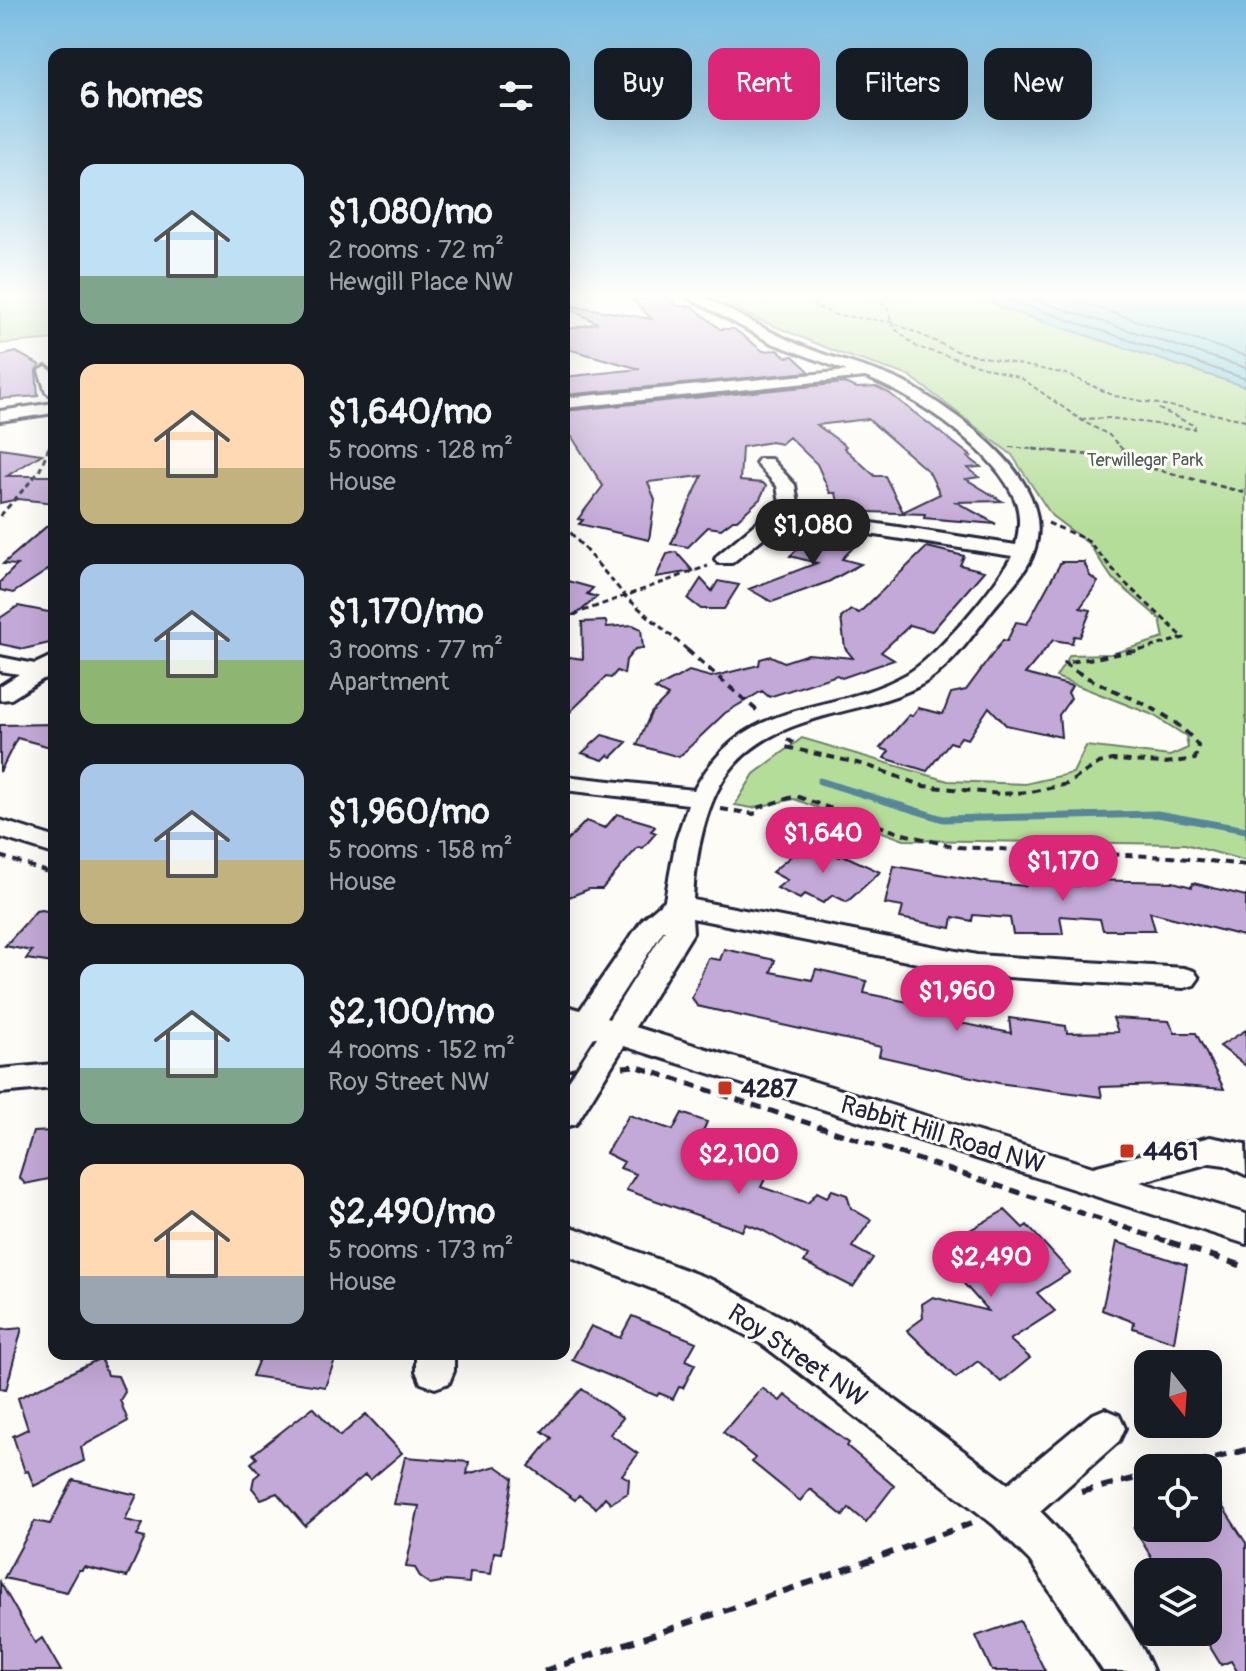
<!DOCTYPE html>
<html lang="en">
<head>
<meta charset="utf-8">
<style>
  :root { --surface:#171b24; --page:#20242c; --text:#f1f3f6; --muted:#9ea1a6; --accent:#db2777 }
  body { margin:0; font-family:Pangolin,sans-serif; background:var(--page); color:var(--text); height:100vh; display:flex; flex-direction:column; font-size:30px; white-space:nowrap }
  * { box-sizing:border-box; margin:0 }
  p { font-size:26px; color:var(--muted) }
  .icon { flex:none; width:44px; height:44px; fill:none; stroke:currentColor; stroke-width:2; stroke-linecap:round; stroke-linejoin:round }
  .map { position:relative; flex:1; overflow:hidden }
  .side { position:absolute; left:48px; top:48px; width:522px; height:1312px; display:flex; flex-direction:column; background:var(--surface); border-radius:16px; box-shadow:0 8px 32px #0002 }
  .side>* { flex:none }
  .banner { position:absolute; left:594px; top:48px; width:532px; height:72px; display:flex; gap:16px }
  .needle { width:52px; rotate:163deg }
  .controls { position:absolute; left:1134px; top:1350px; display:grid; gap:16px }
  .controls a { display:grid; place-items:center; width:88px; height:88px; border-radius:16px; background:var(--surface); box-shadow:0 8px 32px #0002; font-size:40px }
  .price { position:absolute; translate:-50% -68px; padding:0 18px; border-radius:28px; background:var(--accent); color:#fff; font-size:26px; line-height:52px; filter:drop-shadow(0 2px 4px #0008) }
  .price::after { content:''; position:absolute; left:50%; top:48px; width:24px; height:18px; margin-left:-12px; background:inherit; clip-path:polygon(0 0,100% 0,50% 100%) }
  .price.on { background:#222; color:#fff }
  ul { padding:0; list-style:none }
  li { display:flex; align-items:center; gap:24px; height:200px; padding:0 32px }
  li span { display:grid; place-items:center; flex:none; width:224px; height:160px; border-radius:16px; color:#555 }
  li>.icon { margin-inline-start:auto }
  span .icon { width:96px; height:96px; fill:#fffc; stroke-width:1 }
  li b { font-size:34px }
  h2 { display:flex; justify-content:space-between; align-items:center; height:96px; padding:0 32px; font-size:34px }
  .pill { padding:0 28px; border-radius:16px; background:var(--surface); box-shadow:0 8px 32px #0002; font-size:28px; line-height:72px }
  .pill.on { background:var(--accent); color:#fff }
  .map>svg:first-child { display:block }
  .green { fill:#b5dd9a; stroke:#6c806a; stroke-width:2 }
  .water { fill:#79c8d6; stroke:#568698; stroke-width:2 }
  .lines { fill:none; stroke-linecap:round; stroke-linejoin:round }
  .shore { stroke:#456479; stroke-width:2 }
  .stream { stroke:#568698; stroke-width:7 }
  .building { fill:#c3a9d7; stroke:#22223b; stroke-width:2; fill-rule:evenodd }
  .minor-casing { stroke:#22223b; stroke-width:6 }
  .path-far4 { stroke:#22223b; stroke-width:2; stroke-dasharray:5 3; stroke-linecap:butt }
  .path-far3 { stroke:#22223b; stroke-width:3; stroke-dasharray:6 4; stroke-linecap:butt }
  .path-far2 { stroke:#22223b; stroke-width:4; stroke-dasharray:8 6; stroke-linecap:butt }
  .path-far1 { stroke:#22223b; stroke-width:5; stroke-dasharray:10 7; stroke-linecap:butt }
  .path { stroke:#22223b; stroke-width:6; stroke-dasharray:12 9; stroke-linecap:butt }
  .minor { fill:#fdfcf7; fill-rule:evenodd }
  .poi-dot { fill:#c8321e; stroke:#fdfcf7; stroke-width:3 }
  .labels { text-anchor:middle; stroke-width:6; stroke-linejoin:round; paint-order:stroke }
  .far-park-label { font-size:18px; fill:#4e5a58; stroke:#fdfcf7 }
  .near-poi-label { font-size:26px; font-weight:bold; fill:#22223b; stroke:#fdfcf7; text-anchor:start }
  .near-street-label { font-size:26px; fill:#22223b; stroke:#fdfcf7 }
</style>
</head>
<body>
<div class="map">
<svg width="1246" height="1671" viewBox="0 0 1246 1671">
  <rect width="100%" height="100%" fill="#fdfcf7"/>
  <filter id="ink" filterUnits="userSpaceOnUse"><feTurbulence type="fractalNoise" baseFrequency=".0125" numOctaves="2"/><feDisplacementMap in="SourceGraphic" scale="16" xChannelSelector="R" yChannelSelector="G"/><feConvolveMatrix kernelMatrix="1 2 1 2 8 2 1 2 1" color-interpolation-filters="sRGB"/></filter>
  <g filter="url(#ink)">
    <!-- green -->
    <path class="green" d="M0,294h54v45l-54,5z
      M711,294h263l28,14 244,79v474l-61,-17 -281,-4 -110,-41 -42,9 -17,-3 19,-31 48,-36 146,43 77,3 48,-11 13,-27 84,10 18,-8 -2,-12 -33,-21 -97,-38 14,-22 41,-1 53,-16 -4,-19 -48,-41 -23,-34 -37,-28 -40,-61 -102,-79 -71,-23 -91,-38z"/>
    <!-- water -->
    <path class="water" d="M974,294h272v93l-244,-79z"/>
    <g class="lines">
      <!-- shore -->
      <path class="shore" d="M991,294l255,85
        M1016,294l230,74
        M1055,294l191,62"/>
      <!-- stream -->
      <path class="stream" d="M820,781l123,38 214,-5 89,16"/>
    </g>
    <!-- building -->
    <path class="building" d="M639,294h25l13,12h15l28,23h14l29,22 15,-1 8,7 7,-1 17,16 -246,23v-18l76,-8 -76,-21v-18l33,-7 -24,-13 1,-4 78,13 -19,-19 11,-1z
      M16,352l24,13 -4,5 2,26 -38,3v-43z
      M844,383l13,5 20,-1 12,6 82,63 -3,1 13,10 -13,1 11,9 -13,2 36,22 -46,1 40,22 -72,-6 1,-4 -85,-3 -4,-18h-6l-13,-29 -28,-27 -8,7 -10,-2 -29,5 -2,34 23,2 3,3 -6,13 -23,21h-4l-12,9 -13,-2 -20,20 -17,-3 31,-68 -54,6 7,18 -6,40 -70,-16 4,-4 -5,-1 25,-33 -31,-49 -8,1v-27zM868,419l61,53 11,22 -37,18 -18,-36h-10l-31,-28 2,-2 -29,-21z
      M0,448l42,6 -35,22h47v27l-36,-4 -18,4z
      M54,520v46l-41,27 -13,-3v-8l17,-17 -14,-1z
      M834,532l30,4 -22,23 19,5 -33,18 -56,20 -23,-13 68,-26 -27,-7 19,-17 14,3z
      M927,547l37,9 -4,9 24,6 -52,60 -22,-6 -29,27 13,8 -52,18 -5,-3 -68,22 -7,-6 -37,22 -46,44 -42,-12 14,-32 17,-17 -13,-7 34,-18 22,6 48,-12 1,-6 11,-3 13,6 24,-8 45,4 -8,-10 -4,-30 10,-8 8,3z
      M676,552l17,19 -37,6 11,-23z
      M1061,562h23l6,14 8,6 -18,26 11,2 -11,27 -6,-1 -2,7 -19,-3 -28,34 47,12 -4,7 3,5 -12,17 2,22 -55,-12 -17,-18 -21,32 -7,-2 -5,7 -6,-2 -23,29 -43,-13 5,-7 -9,-3 29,-33 3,1 6,-8 25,6 8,-21 15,-3 37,-50 4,1 9,-19 11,2z
      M701,579l11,12 6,-10 21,4 -15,24h-23l-13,-10z
      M564,580l29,8 -6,6 10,3 -21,18h-12z
      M18,606l36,7v29l-30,7 -24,-5v-26z
      M606,621l1,6 26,-2 8,4 2,19 -8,1 -9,11 -2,14 -7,-3 -6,7 -5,-1 -42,41v-55l6,-6 13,2 -1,-37z
      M54,724v24l-37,-10 -17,34v-47z
      M602,735l25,7 -15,15 -4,-2 -5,5 -21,-7z
      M617,814l34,10 4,3 -4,4 5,2 -13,15 -5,-1 -36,42h-13l-25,10v-55l22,-23 19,7z
      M808,842l32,15 3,-2 37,17 -33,30 -14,-7 -10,8 -18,-9 -5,5 -23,-11 10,-8 -15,-8z
      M894,866l97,17 35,3v-4l52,4 -1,-6h10l86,2 19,5 1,-4 53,13v35l-3,5 -93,-24 5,18h-52l-3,-11 -40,-3 3,18h-50l-3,-16 -37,-3 -1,6 -19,-4 -2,11 -51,-10 3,-11 -18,-3z
      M41,910l13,2v51l-28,-4 6,-8 -27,-5 31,-35z
      M724,949l51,11 -4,12 41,8 4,-11 51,12 -3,12 44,9 1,-5 30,6 23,6 -2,14 51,10 -2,-15 57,8 1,7 51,-1 -5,-14 56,3 6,12h21l28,56 -58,-4 -66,2 2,10 -104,-14 -119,-27 2,-9 -184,-41 -5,-8 16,-40 12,2z
      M1246,1030v36l-26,-20z
      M682,1113l25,9 -15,34 73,23 -4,8 47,16 9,-11 10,5 5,-7 15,5 4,13 20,12 -19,27 21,11 -20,29 -49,-25 4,-6 -46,-26 -16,-6 -4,7 -116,-41 10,-16 -16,-6 4,-6 -18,-9 23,-38 44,15z
      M54,1131v47l-29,6 -6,-7 14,-45z
      M1005,1210l18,18 4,-3 43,47 -33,21 18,18 -45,29 20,18 -29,24 -23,-21 -22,17 -49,-48 16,-12 -1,-14 11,-7 55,14 -44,-50 29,-21 -8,-7z
      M1117,1242l70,23 -13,77 -41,-14 1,-6 -32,-12z
      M632,1316l64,26 -10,18 9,4 -12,24 -4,-1 -6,12 -14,-6 -2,3 -85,-36 19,-34 29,12z
      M22,1328l-16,62 -6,-1v-59z
      M261,1354h76l-12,33 -73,-11z
      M101,1358l6,17 11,1 7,16 -5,8 8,21 -47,26 3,14 -50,25 -6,-15 -3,1 -12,-36 15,-7 -10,-31z
      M762,1388l18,13 5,-6 64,48 -2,3 47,40 -28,36 -17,-14 -6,8 -33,-27 -10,12 -48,-39 3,-4 -32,-26z
      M582,1389l41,29 -13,16 28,20 -16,21 7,4 -1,14 -17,10 -6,-6 -9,11 -17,-13 -4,5 -46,-34 23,-28 -10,-7z
      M313,1407l27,29 26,-22 36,39 -32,27 -5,-5 -60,51 -28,-33 -16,6 -9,-11 2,-10 6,-5 -9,-10 6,-5 -4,-4z
      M405,1457l64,5 -2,12 29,-8 17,12 -12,75 -7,-1 -3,22 -21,-2 -1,11 -23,-2 -16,3 -9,-6 -6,-10 -9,-1 13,-61 -25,-2z
      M73,1480l64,15 -12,25 18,4 -6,12 8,2 -18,39 -43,-10 -2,3h-3l-12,22 -63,-14 31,-57 15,3z
      M1208,1484l38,59v128h-9l-6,-10 -10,4 -20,-33h7v-60h-48l-26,-44h74z
      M0,1582l35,61 7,-5 19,33h-61z
      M1020,1621l25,50h-53l-16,-35z"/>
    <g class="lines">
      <defs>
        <path id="minor" d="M682,294h16c38,19 75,41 114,56 36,14 74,20 107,41 49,31 138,92 115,160 -7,22 -28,41 -42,59 -22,28 -42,60 -75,77 -59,29 -135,25 -182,77 -30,33 -40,93 -42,136l284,55 207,13 10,3 5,7 -5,7 -10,3 -207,-13 -285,-57 1,15 -58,94 458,140 117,-30 35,7 1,31 -21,-10 -15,-2 -70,19 106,32v30l-622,-198 -48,78 -12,3v-39l33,-51h-3l-19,29 -11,3v-35l4,-6 -4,-1v-22l16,5 63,-91 22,-19 11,-60 12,-36 -124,-14v-14l130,14c53,-97 133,-71 213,-116 29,-16 89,-88 105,-118l-228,-35 -52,42h-14l-3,-4 3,-4 62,-52 -3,-17 -21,-23 3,-4h12l24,26 3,19 -5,7 223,34c3,-15 5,-28 0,-43 -19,-51 -102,-107 -151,-125l-301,31v-10l283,-27 -75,-28zM665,930l-56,89 -3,-1 57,-87z
          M46,367l8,5v25l-8,-5 -7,-21z
          M54,403v10l-54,8v-10z
          M54,655v23l-11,1 -32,20 -11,1v-14l19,-12 -19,-3v-14l35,7z
          M0,820l54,17v17l-54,-17z
          M54,1064v24l-54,5v-24z
          M564,1224l148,56 77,41 219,163 83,-69 14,-6 14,6 6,13 -6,13 -79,70c38,37 93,111 113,160h-50l-73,-110 -36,-36 -194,-152 -37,-28 -77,-43 -122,-48z
          M416,1354h38v17l-5,12 -14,5 -14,-5 -5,-12z"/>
      </defs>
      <!-- minor casing -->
      <use href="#minor" class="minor-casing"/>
      <!-- path-far4 -->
      <path class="path-far4" d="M799,294l10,4 6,8 21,9 56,7 67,30 107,22 49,22 131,24
        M867,294l20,13 7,21 23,19 104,31 63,44 25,13 15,16
        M1081,419l29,-1 84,11 1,-3 -38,-18
        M1010,447l43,4
        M47,451l7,-16"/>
      <!-- path-far3 -->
      <path class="path-far3" d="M1033,449l76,8 137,36
        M1122,449l14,15
        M0,516l39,-44 9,-23
        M1048,523l39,17 38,43 59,55 -50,14
        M564,525l63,73 63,54
        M564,618l144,-52"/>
      <!-- path-far2 -->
      <path class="path-far2" d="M687,650l74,64
        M787,739l5,3 -6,5 80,18 57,21 78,8 30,-2 36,-8 32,-21 13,-3 53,3 30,-4 3,-13c-31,-44 -93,-52 -134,-83l77,-13
        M721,809l33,5v-5l42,-13 103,37 57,14 214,10 76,8
        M0,856l54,18"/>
      <!-- path-far1 -->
      <path class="path-far1" d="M623,1067l12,-1 540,178"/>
      <!-- path -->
      <path class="path" d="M1169,1242l77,25
        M1174,1468l72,-18
        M1081,1492l67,-17
        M544,1671l270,-90 158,-58"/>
      <!-- minor -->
      <use href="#minor" class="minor"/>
    </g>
  </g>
  <!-- sky -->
  <linearGradient id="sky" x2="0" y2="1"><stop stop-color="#7bbce1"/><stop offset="0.56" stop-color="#fefefb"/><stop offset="1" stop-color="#fefefb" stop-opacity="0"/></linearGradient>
  <rect width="1246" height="528" fill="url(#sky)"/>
  <!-- markers -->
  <g class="poi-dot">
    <rect x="717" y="1080" width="16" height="16" rx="4"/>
    <rect x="1119" y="1143" width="16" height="16" rx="4"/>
  </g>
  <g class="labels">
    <!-- far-park labels -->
    <g class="far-park-label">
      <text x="1145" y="466">Terwillegar Park</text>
    </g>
    <!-- near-poi labels -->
    <g class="near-poi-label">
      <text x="741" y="1097">4287</text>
      <text x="1143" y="1160">4461</text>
    </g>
    <!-- near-street labels -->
    <g class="near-street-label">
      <text transform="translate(943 1134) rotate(17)" y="9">Rabbit Hill Road NW</text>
      <text transform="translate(798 1355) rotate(34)" y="9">Roy Street NW</text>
    </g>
  </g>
</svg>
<div class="controls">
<a><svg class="needle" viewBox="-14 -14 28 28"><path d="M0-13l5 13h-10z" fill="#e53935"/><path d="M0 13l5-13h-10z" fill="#9ea1a6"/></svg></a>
<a><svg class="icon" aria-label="locate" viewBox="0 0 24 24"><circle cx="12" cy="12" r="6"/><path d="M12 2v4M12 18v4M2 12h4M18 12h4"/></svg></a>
<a><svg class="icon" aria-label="layers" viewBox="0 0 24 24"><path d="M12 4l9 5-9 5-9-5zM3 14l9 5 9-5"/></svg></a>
</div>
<b class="price on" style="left:813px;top:567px">$1,080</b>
<b class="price" style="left:823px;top:875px">$1,640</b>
<b class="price" style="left:1063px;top:903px">$1,170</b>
<b class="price" style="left:957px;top:1033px">$1,960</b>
<b class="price" style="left:739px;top:1196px">$2,100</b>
<b class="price" style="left:991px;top:1299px">$2,490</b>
<div class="banner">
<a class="pill">Buy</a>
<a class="pill on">Rent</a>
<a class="pill">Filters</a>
<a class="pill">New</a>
</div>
<section class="side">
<h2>6 homes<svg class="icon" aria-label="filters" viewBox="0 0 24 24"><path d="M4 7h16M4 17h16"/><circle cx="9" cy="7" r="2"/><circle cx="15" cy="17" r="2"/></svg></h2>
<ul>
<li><span style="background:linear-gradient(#bfe0f5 70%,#7fa58c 0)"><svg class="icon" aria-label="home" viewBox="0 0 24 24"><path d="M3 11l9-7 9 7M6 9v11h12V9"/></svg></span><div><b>$1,080/mo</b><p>2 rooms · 72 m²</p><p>Hewgill Place NW</p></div></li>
<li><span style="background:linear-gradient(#ffd9b3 65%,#c2b280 0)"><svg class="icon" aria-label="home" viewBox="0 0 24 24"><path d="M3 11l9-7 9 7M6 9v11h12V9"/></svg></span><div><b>$1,640/mo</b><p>5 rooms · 128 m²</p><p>House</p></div></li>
<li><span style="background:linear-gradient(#a9c7e8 60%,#8fb573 0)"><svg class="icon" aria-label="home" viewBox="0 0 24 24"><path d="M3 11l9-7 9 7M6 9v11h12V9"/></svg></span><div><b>$1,170/mo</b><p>3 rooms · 77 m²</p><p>Apartment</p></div></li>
<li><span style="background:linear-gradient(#a9c7e8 60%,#c2b280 0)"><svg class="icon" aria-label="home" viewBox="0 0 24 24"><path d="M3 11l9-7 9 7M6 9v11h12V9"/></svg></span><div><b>$1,960/mo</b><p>5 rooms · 158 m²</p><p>House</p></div></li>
<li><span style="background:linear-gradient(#bfe0f5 65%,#7fa58c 0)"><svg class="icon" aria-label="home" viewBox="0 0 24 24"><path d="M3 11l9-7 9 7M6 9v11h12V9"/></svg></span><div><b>$2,100/mo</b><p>4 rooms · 152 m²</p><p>Roy Street NW</p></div></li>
<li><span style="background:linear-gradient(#ffd9b3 70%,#9aa5b1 0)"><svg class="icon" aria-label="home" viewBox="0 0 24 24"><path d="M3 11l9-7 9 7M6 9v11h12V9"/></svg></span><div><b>$2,490/mo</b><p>5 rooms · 173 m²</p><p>House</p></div></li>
</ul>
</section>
</div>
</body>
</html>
